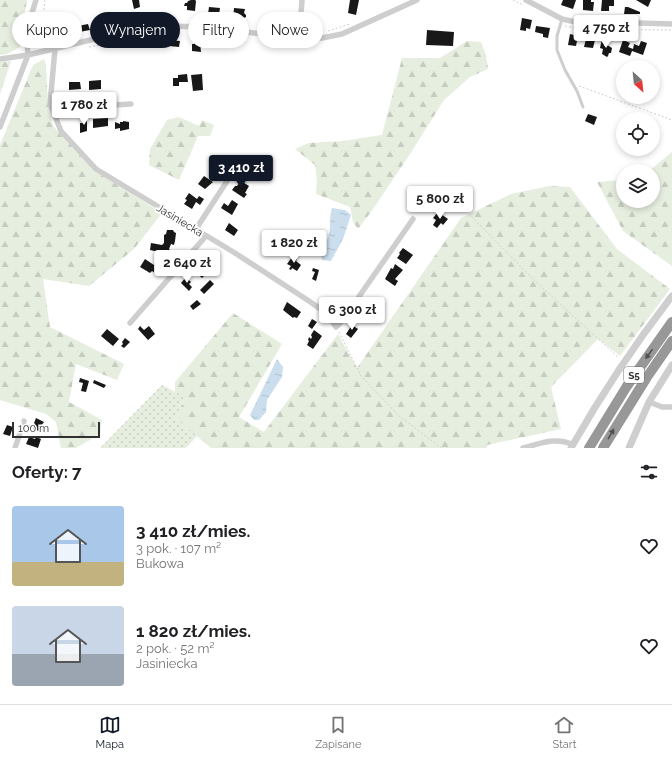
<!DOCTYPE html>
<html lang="pl">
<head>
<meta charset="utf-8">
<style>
  :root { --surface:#fff; --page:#f6f6f6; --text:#202124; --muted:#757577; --line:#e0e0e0; --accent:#111827 }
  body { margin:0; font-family:Raleway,sans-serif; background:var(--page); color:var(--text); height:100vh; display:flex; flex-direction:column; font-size:15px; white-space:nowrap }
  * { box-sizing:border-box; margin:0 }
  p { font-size:13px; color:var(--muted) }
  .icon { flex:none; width:22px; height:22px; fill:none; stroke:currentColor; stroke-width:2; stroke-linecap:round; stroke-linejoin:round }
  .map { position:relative; height:448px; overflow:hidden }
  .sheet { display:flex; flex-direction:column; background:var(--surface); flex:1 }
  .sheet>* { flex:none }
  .hud { position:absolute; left:12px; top:12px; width:400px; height:36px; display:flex; gap:8px }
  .needle { width:26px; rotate:153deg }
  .fabs { position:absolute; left:616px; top:60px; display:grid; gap:8px }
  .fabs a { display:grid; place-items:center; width:44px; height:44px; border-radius:50%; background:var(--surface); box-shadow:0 2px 6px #0003; font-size:20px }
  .scale { position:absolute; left:12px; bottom:10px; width:88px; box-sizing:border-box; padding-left:4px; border:2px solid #313131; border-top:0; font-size:11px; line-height:14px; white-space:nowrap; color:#313131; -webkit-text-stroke:3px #fff; paint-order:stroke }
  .price { position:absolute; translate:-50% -34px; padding:0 9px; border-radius:4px; background:#fff; color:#222; font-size:13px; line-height:26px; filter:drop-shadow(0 1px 2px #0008) }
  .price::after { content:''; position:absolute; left:50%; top:24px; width:12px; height:9px; margin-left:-6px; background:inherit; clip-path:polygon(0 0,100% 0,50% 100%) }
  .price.current { background:var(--accent); color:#fff }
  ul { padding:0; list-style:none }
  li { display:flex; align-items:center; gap:12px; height:100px; padding:0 12px }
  li span { display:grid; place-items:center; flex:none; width:112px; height:80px; border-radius:4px; color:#555 }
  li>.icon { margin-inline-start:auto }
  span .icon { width:48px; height:48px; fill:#fffc; stroke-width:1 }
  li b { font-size:17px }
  h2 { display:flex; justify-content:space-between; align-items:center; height:48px; padding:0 12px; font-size:17px }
  .chip { padding:0 14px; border-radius:18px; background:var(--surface); box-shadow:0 2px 6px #0003; font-size:14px; line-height:36px }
  .chip.current { background:var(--accent); color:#fff }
  .tab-bar { display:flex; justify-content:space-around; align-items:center; height:56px; border-top:1px solid var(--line); background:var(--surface); font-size:11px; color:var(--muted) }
  .tab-bar a { display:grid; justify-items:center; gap:2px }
  .tab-bar .current { color:var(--accent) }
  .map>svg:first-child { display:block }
  .forest { fill:url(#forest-firs) }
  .park { fill:url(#park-dots) }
  .water { fill:url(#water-ripples) }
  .building { fill:#181818 }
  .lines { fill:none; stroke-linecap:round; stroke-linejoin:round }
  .path { stroke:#cecece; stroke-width:1; stroke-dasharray:2 2; stroke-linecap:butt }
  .service { stroke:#cecece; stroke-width:3 }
  .minor { stroke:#cecece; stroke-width:5.5 }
  .tertiary { stroke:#cecece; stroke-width:7 }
  .motorway { stroke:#989898; stroke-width:10 }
  .oneway { fill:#505050 }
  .labels { text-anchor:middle; stroke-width:4; stroke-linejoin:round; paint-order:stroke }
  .shield { fill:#fff; stroke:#6f6f6f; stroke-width:1 }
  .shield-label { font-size:10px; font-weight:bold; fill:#313131 }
  .street-label { font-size:11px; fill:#313131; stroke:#fff }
</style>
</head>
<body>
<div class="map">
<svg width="672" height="448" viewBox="0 0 672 448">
  <defs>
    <pattern id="forest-firs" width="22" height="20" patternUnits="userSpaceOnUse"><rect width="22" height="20" fill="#e6eedf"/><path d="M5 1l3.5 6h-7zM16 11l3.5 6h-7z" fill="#c6cdc0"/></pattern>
    <pattern id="park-dots" width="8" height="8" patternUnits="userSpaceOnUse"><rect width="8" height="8" fill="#e6eedf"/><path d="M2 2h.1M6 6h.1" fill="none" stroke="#c6cdc0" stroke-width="1.8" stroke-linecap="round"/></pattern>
    <pattern id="water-ripples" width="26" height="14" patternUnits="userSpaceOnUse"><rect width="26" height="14" fill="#cbdeee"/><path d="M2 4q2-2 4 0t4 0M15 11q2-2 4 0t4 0" fill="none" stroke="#afbfcd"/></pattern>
  </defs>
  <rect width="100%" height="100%" fill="#fff"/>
  <!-- forest -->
  <path class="forest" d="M0,0h27l-6,34 -1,13 -13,7 -7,1z
    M41,18l4,22h-11l-1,5c-3,-9 1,-18 5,-26z
    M467,41l14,1 5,13 2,14 -18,8 -26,23 -34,54 -39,58 -13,17 -5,-7 -3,-15 -34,-13 1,-13 -2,-16 -20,-16 14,-6 34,-2 39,-6 20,-77h38z
    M44,59l2,6 2,39 5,22 42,45 67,42 -28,36 -45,37 -46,-7 7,48 74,37 -7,16 -41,-16 -7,38 33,18 -2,14 -24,14h-15l-5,-26 -10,-8 -46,-14v-255l33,-80z
    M11,61l-11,33v-32z
    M179,117l20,9 3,-6 12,5 -4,11h-12l-19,44 -30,-15 1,-16 17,-29z
    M672,152v114l-49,-35 -26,-49 26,-2v21h30v-30h-4z
    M549,186l21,1 47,62 53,40 -50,67 -22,-17 -47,48 10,42 -74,16 -1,3h-275l-37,-31 13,-19 -12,-6v-10l58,-69 49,31 -43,73 25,15 74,-98 19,34 104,-150 50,-24z"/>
  <!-- park -->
  <path class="park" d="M162,385l25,13 -13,19 23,19 -11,12h-86z"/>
  <!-- water -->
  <path class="water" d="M332,208l13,2 6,5 -8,24 -12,22 -9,-1c-2,-10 5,-17 7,-26 2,-8 0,-17 3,-26z
    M277,359l6,8 -1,10 -15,23 -1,12 -7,8h-5l-4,-5z"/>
  <!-- building -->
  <path class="building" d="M132,0h7l1,7 -6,2z
    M191,0h4l1,1 -1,10 -8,-1v-4h-3l1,-3h2l1,-2z
    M350,0h9l-3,15 -8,-2z
    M563,0h13l-3,9 -12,-4z
    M583,0h8v2h3l-1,9 -10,-1z
    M602,0h12v6h-5v5h-8z
    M636,0h15l-3,7z
    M209,7l11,1 -1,7 -11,-1z
    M625,7h3l12,5v2h-16z
    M234,8l11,1 -1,4 2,2v2l-4,2 -1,-3h-4v3h-4z
    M124,16l1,6 -10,3 -1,-7z
    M522,18l10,2 -2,9 -4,-1v3l-6,-1z
    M106,20l2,6 -11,2 -1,-6z
    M88,24l2,6 -11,2 -1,-6z
    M536,26l14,2 -2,10 -5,-1v-3l-8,-2z
    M65,27l2,8 -14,2 -1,-6z
    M427,30l27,2 -1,14 -27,-1z
    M570,34l8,2 -2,10 -8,-1z
    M586,39l9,1 -2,8 -9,-1z
    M602,39l4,1 -2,6h3v-1l5,3 -1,5h-2l-1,3 -1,1 -5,-3 1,-5 -3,-1z
    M169,40l11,1 -1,6 -10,-1z
    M623,40l7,3 -2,4 5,2 1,-5 5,2 2,-5 6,2 -4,12 -11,-4 -2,5 -11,-4z
    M194,42h6l1,10 -9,-1v-7h2z
    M187,74l1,8h-9v4h-6v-8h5v-3z
    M202,74l1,16 -10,1 -2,-16z
    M101,80v9l-12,1v-9z
    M69,82h11l1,7 -12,1z
    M588,114l9,3 -3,8 -9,-4z
    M108,118v8l-15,2v-9z
    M83,119h4v12l-7,2v-10h3z
    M123,121l6,1v7l-9,2v-3l-5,1v-7l5,2v-2h3z
    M204,176l9,6 -8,7 -7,-5z
    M241,181l8,5 -4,7 2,1 -3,4 -12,-8 3,-4h2z
    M189,193l8,6 2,-3 5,3 -4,6 -4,-3 -4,7 -8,-5 3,-4 -2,-1z
    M232,200l6,4 -6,11 -11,-7 3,-5 4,3z
    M438,212l10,7 -5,6 -2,-2 -4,5 -4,-3 3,-5 -3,-2z
    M229,223l9,7 -4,6 -9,-6z
    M167,230h6l1,2 2,1 -1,8 -1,4 -3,-1 -2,5 1,1 -4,4 -2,-2 -1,1 -13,-3 1,-7 11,2 2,-2v-8l2,-1z
    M403,248l10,7 -7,9 -9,-6 3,-4 -1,-1z
    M205,251l6,4v-1l5,4 -4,7 -12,-6z
    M292,257l5,2 -1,2 5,4 -4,6 -5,-3 -1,2 -2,-1 2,-3 -4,-2z
    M145,259l9,6 1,-3 9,5 -6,8 -6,-4 -2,2 -10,-6z
    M195,264l11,10 -4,4 -11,-10z
    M395,264l8,6 -8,9 3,2 -3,5 -10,-7 6,-11 2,1z
    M313,268l6,2 -3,11 -4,-2 3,-7 -3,-1z
    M186,277l5,5 -2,2 3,3 -3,4 -8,-8z
    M210,280l4,4 -10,10 -4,-4z
    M197,300l4,4 -8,6 -3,-4z
    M287,302l14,10 -4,6 -3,-1 -1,1 -10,-8z
    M312,319l5,3 -5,7 -4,-3z
    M352,325l6,4 -7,9 -5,-4z
    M140,326l4,4 5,-4 6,8 -7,6 -10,-11z
    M107,329l12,10 -6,7 -12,-10z
    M314,330l8,6 -9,13 -6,-4 2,-4 -1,-1 1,-3 2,2 1,-2 -1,-2z
    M125,338l5,4 -6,6 -3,-2 2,-2 -1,-2z
    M80,378l9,3 -3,11 -5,-1 2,-8 -4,-1z
    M94,380l12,5 -2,3 -11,-5z
    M36,418l8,4 -3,4 3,1 -2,5 -9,-3 2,-5 -1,-1z
    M7,425l6,2 -3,9 -7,-2z
    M29,437l6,2 1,-2 5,2 -3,9 -12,-4z"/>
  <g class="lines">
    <!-- path -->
    <path class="path" d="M45,0l-2,20 5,24
      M513,0l10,5
      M35,22l5,-6 2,-2
      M565,26l15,3 92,1
      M328,31l22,-7
      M89,47l41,-8 4,-2
      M579,86l93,34
      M469,214l65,66 85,78
      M339,332l22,44 37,39 43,33"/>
    <!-- service -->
    <path class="service" d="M562,19l-5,17v14l8,20 12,21 6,16"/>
    <!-- minor -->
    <path class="minor" d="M526,0l36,19 9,2 101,3
      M299,38l3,-38
      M55,49l-5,55 11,27 35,38 139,84 74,48 17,12 10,14 6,-6 71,-102
      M0,59l28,-4 79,-19 38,-8 21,-2 38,1 58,7 50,5 10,-1 20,-4 75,-34
      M52,109l79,-5
      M0,127l28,-72 -2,-23 10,-32
      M196,229l35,-54
      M130,323l76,-87
      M649,402l13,5h10
      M15,448l9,-27
      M523,448c16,-4 34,-12 50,-3"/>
    <!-- tertiary -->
    <path class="tertiary" d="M571,448c30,-53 64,-104 101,-152
      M629,448l20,-46 23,-37"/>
    <!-- motorway -->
    <path class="motorway" d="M589,448l38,-62 45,-64
      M603,448l44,-71 25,-36"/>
  </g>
  <!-- one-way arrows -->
  <defs><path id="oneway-solid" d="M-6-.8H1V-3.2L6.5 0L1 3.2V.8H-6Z"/></defs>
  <g class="oneway">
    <use href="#oneway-solid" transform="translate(649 354) rotate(126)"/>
    <use href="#oneway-solid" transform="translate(611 434) rotate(-60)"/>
  </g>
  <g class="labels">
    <!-- shield labels -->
    <rect class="shield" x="624" y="367" width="20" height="16" rx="3"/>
    <g class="shield-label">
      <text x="634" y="379">S5</text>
    </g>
    <!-- street labels -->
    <g class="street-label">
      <text transform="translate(180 220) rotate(31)" y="4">Jasiniecka</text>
    </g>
  </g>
</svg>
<div class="fabs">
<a><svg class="needle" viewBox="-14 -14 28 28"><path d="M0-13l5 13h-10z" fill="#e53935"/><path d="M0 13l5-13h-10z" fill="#757577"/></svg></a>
<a><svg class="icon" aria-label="locate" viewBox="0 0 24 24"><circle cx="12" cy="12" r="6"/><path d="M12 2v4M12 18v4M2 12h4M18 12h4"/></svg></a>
<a><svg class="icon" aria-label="layers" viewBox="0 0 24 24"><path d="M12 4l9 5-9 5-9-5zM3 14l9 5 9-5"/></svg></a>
</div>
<div class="scale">100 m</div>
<b class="price" style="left:606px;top:49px">4 750 zł</b>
<b class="price" style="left:84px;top:126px">1 780 zł</b>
<b class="price current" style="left:241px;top:189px">3 410 zł</b>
<b class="price" style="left:440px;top:220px">5 800 zł</b>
<b class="price" style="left:294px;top:264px">1 820 zł</b>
<b class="price" style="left:187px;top:284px">2 640 zł</b>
<b class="price" style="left:352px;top:331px">6 300 zł</b>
<div class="hud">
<a class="chip">Kupno</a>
<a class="chip current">Wynajem</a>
<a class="chip">Filtry</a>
<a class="chip">Nowe</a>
</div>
</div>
<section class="sheet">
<h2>Oferty: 7<svg class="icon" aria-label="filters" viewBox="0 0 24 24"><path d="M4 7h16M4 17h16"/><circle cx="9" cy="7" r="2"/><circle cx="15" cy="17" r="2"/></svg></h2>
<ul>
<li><span style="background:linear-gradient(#a9c7e8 70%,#c2b280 0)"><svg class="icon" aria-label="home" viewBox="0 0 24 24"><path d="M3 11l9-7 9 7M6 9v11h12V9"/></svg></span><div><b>3 410 zł/mies.</b><p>3 pok. · 107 m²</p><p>Bukowa</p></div><svg class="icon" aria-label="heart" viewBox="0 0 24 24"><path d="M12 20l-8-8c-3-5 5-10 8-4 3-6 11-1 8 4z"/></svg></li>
<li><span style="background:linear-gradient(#c9d6e8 60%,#9aa5b1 0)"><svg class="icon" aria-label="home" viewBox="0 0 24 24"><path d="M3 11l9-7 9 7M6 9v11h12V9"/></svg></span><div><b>1 820 zł/mies.</b><p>2 pok. · 52 m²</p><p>Jasiniecka</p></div><svg class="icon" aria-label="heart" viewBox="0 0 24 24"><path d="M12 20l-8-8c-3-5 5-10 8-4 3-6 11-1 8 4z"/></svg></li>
</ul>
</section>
<nav class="tab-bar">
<a class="current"><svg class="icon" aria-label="map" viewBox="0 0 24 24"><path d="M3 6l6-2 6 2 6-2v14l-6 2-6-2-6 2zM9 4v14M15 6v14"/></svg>Mapa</a>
<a><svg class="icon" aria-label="saved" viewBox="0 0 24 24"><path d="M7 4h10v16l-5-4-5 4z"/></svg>Zapisane</a>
<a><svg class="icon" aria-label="home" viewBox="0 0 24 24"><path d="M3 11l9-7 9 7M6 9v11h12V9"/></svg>Start</a>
</nav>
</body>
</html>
